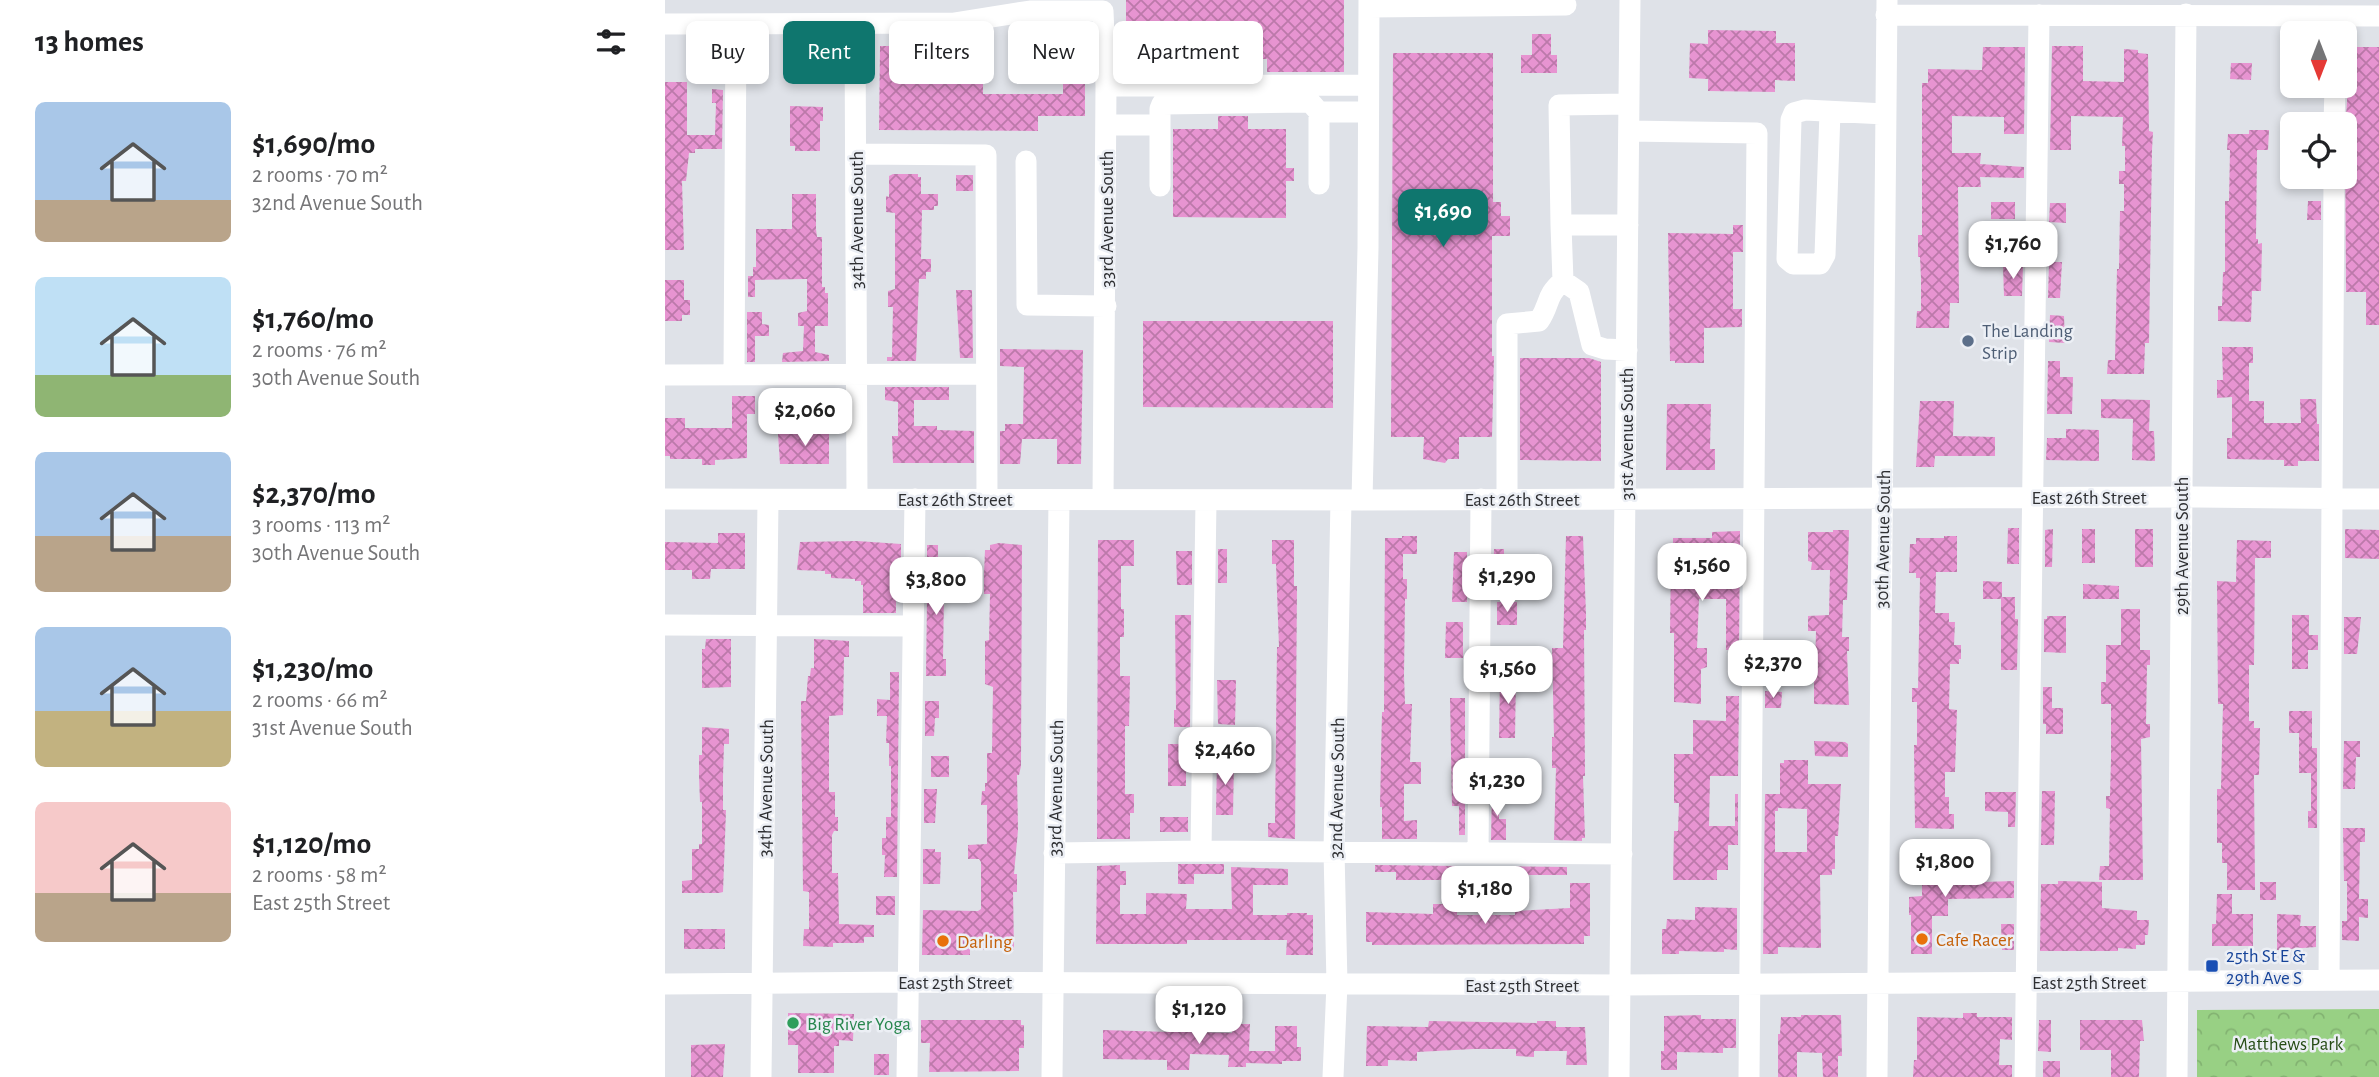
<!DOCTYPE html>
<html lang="en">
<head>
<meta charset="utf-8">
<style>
  :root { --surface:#fff; --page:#f2f2f2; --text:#202124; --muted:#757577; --accent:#0f766e }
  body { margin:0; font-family:"Alegreya Sans",sans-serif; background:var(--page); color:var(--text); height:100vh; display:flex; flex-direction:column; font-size:26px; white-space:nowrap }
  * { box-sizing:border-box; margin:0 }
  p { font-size:23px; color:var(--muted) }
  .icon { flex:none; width:38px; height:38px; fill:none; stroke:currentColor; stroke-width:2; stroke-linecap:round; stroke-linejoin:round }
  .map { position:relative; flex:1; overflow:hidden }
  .side { display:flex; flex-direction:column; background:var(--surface); width:665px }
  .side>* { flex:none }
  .top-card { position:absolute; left:21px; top:21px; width:665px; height:63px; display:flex; gap:14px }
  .needle { width:46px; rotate:180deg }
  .buttons { position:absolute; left:1615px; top:21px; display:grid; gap:14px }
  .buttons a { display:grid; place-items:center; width:77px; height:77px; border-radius:10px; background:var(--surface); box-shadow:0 4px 10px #0003; font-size:35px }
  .price { position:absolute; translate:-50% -60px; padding:0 16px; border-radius:14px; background:#fff; color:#222; font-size:23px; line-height:46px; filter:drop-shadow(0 2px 4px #0008) }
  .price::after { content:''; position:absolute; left:50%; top:42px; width:21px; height:16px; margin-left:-10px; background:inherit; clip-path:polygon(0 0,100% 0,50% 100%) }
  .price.on { background:var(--accent); color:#fff }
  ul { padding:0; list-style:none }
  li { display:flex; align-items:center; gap:21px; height:175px; padding:0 35px }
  li span { display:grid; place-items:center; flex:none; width:196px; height:140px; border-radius:10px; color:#555 }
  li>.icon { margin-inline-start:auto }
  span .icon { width:84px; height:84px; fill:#fffc; stroke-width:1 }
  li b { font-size:30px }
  h2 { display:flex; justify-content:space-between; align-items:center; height:84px; padding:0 35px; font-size:30px }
  .pill { padding:0 24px; border-radius:10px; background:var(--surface); box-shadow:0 4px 10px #0003; font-size:24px; line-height:63px }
  .pill.on { background:var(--accent); color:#fff }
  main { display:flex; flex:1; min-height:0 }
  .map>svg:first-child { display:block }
  .forest { fill:url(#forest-crowns) }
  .building { fill:url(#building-cross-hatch); fill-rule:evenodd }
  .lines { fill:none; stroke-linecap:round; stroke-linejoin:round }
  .minor { stroke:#fff; stroke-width:21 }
  .service-dot { fill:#5c6f8a; stroke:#eceff5; stroke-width:2.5 }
  .food-dot { fill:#e8710a; stroke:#eceff5; stroke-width:2.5 }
  .transit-dot { fill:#1a4fb4; stroke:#eceff5; stroke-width:2.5 }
  .leisure-dot { fill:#2e9e5b; stroke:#eceff5; stroke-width:2.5 }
  .labels { text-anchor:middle; stroke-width:5; stroke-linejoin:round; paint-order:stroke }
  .street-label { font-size:19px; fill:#2e2f32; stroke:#eceff5 }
  .service-label { font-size:19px; fill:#4e5e75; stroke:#eceff5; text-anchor:start }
  .food-label { font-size:19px; fill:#c56008; stroke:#eceff5; text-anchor:start }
  .transit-label { font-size:19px; fill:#164399; stroke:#eceff5; text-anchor:start }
  .leisure-label { font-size:19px; fill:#27864d; stroke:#eceff5; text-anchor:start }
  .park-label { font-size:19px; fill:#264c15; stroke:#eceff5 }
</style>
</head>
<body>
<main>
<section class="side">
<h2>13 homes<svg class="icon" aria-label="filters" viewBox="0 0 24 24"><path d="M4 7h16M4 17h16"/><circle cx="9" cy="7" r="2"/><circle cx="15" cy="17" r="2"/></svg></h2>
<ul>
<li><span style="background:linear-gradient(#a9c7e8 70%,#b9a48a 0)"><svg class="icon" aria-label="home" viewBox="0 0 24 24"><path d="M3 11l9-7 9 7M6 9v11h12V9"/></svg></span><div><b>$1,690/mo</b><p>2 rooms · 70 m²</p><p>32nd Avenue South</p></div></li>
<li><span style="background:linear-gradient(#bfe0f5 70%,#8fb573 0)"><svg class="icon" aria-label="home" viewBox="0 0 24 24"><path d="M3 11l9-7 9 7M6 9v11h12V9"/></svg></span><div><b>$1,760/mo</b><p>2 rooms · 76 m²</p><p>30th Avenue South</p></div></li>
<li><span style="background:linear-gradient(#a9c7e8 60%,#b9a48a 0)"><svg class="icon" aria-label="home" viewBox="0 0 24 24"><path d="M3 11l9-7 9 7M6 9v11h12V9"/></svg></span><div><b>$2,370/mo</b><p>3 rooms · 113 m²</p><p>30th Avenue South</p></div></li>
<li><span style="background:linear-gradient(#a9c7e8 60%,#c2b280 0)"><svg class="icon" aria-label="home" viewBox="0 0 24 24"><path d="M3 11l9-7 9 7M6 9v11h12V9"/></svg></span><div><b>$1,230/mo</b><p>2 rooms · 66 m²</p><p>31st Avenue South</p></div></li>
<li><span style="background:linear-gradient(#f6c9c9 65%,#b9a48a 0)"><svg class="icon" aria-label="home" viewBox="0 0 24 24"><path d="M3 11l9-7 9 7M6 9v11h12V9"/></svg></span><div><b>$1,120/mo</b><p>2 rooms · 58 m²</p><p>East 25th Street</p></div></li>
</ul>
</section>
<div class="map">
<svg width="1714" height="1077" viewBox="0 0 1714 1077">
  <defs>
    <pattern id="forest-crowns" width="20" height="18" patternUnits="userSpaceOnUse" patternTransform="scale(1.75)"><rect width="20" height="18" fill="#98d084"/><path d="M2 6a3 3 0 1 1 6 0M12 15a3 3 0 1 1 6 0" fill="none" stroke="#83b372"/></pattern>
    <pattern id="building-cross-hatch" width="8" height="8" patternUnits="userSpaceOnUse" patternTransform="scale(1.75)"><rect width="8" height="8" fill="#e794d1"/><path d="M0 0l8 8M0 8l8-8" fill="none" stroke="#bc79aa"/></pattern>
  </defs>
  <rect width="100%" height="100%" fill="#dfe2e8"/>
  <!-- forest -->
  <path class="forest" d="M1714,1009v68h-182v-67z"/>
  <!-- building -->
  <path class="building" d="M461,0h218v72h-77v-13l-66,1v7l-17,-1v7h-58z
    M398,24h22v92h-47v15l-159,-1 1,-84h111v15h-8v33h80z
    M1043,30l68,1v12h19v38l-20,-1v12l-67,-1v-12l-19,-1 1,-35 18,1z
    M867,34h19v21h6v18h-36v-18h11z
    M1387,46h31v35l41,1v-33l14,1v3l10,1 1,77 4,1 -1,18 -3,193h-4l-1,31h-37l1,-14h7l2,-91h2l1,-58h4v-27h-5v-13h6v-25h-3l1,-29 -52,-1v34h-21z
    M1318,47h42l-1,87h-20v-17l-52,-1v37h29l-1,11 44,3v11l-44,-1 1,10h-23l1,116h-9l-1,25h-33l1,-17h4v-33l-1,-21h-2v-22h4v-152h6v-14l54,1z
    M1680,47h34v278h-13v-33h-20l-1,-161 3,-45 -3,-8z
    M728,53h100v149h8v14h9v20h-18v120h2l-2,81h-33v22h-11l-3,4 -22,-4 1,-22h-33z
    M1566,63h21l-1,17 -21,-1z
    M0,82h22v53h28l1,-32h-4v-14l11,1 -1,59h-27v4h-6l-3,28h-4l2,69h-19z
    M125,106l33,1v14h-3v30h-25v-5h-5z
    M553,116h30v13h38v39h8v13h-8v37l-113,-1v-88h45z
    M1584,130h20l-1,20h-11l-1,89h2v5l4,-1 -1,48h-9l-1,31 -33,-1v-15h4l1,-34h2v-71h4l1,-51h-3l1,-16h21z
    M228,174h25v3h3v17h17v12h-4v4h-12l-1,49h10v13h-5v7h-7l-3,82h-29v-4h5l1,-50h-5v-16l7,-2v-76l-9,-1v-16l3,1v-21z
    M291,175h17v16h-17z
    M127,194h24v35l1,8h5v50h3v6h3v33h-13v26l14,3v6l-47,1 1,-9 20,-2 1,-25h-6v-13l9,-2v-32l-52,1v17h-7v-21h5v-9h3v-38h36z
    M1643,201h13v19h-14z
    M1326,202h24v17h-24z
    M1385,203h16v20l-17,-1z
    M1068,225h10v27h-10v57h9v18l-38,1v35h-29v-2h-5l-2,-128 65,1z
    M1384,262h13l-2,36h-12z
    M1338,266h20l-1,30h-18z
    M0,280h19v20h6v15h-8v6h-17z
    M291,290h16l1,68h-13z
    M82,312h15v12l7,1v11h-14v26h-8z
    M1385,315l14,1 1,27 -16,-1z
    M478,321h190v87l-190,-1z
    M1557,347h31v16h-4v38h15v22h37l-1,-24h16l1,25h2v37h-21v5h-14v-6l-57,-1v-21h5v-41l-15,1v-18h6z
    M335,349l83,1 -2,114h-24v-25h-35l-2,25h-20v-33h5v-7h18l1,-57 -24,-1z
    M855,358h69l12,4v99l-81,-1z
    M1383,361h12v16h13l-1,37h-25z
    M220,387h64v13h-35v26h23v4l37,1v32h-81l-1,-27h6v-34l-13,-2z
    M155,388v5h-28v9l-13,1v-14z
    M67,396h23v18h-8v44l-32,2v5h-13v-6h-32v-3h-5v-38h20v10h47z
    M1436,399l49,1 -1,31h5l1,30 -23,-1 1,-41 -32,-1z
    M1255,401h34l-1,35 42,1v19h-60l-1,11h-18z
    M1002,404h44l-1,45h5v21h-49z
    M143,428h21v36h-49l-2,-30h30z
    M1401,429l33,1v31l-53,-1 1,-22h19z
    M1343,528h11v36h-12z
    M1388,529l-1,38h-7v-37z
    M1417,529h13v34h-13z
    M1470,529h18v38h-18z
    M1680,529l34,1v29l-34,-1z
    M1168,530h16l-2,70h-4l-1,37h7v14h-2l2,54 -35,-1v-22l-3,-1v-13h4l1,-37h-8v-15l21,-1 1,-45h-19l1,-8 -4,-1v-29h25z
    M1075,531l-1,119h-13v-51h-27l-2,49h10v19l-6,2v35l-27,-2v-69h-4l1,-74h2v-21h39v-6z
    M53,533h27v36h-34l-1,10h-18v-9h-27v-28l53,1z
    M737,536h15v18h-14v25h4v20h-2l-1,76 1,29h7l-2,58h11v22h-17v37l13,-1v19h-35v-32h-2l2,-95h2l1,-174h17z
    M901,536h17l3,78v16h-2l1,146h-2l2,62h-3v3l-28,-1 2,-72h-4v-31h2l-2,-89h11z
    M1279,536h13v36h-21l-1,41h14v9h6l-1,23h7v14h-2v5h-9l-1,45 8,1 -2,62h-10v25h4v17h5v15l-39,-1 -1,-83h3v-43h-5v-14h6l2,-110h-4v-5h-7l1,-29h6v-6h28z
    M433,540h36v26h-13v43h3v28h-4v39h10l-1,50h-4v68h9v19h-4v26h-33z
    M607,540h22v46h3l-2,253 -27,-2v-14h7l2,-176h2l-3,-83h-4z
    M1572,540l34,1v17h-16l-1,107h-5v56h5v7h6l-1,47h-5l1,115h-28v-27h-5v-20h-5v-54h4l2,-85h-5l-1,-123 19,1z
    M192,541l44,3v34h-5v35h-33v-28h-2v-4h-6v-2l-24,-1v-4h-6v-3l-28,-1 3,-28z
    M334,543l23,2 -1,221 -2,9h-2l1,55 -4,44h3v18h-4l1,58h-44v5h-48l1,-45 55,1 3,-2v-47l-2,-3h-11v-14l19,-1v-39h-6l1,-14h3v-8h2v-30h5l1,-66 -8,-3v-43l4,-1 1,-46h-6v-20l1,-24h5v-5z
    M262,545h11v25h6v7h4v17h-4l-1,65h3v17h-20l1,-76h5v-30h-5z
    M553,549h9v34h-9z
    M829,549h10v42h-11z
    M511,551h16v34h-15z
    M789,552h13v50h-15z
    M1318,581l19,1v15h13v22h3l-1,51h-16v-71h-18z
    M1418,584l36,2v13h-36z
    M832,602h20v23h-20z
    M1456,609h19v41h10v15h-3l-1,59h4v13l-9,2 2,141h-44l1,-14h9l1,-57 -4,-1v-12h4l1,-37v-55h-10v-22h5v-37h15z
    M510,615h16l-1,112h-16v-17h2z
    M1627,615h17v20h9v15h-10v19h-16z
    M1382,616h19v37l-22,-1v-33h3z
    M1679,617h17l-4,37h-13z
    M781,622h17v36h-18z
    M41,639h25v48l-29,1v-39h3z
    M149,639l35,2v16h-5l-1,58 -14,1v76h6v25h3v14h-4l-2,4v38h6l1,51 35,1v12h-10v6h-31v4l-30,-1 1,-17h5v-37l-6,-1 -2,-190h5l2,-25h2l1,-8h3z
    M225,672h9l-2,205h-13l1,-22h-3v-17h4v-21h5v-51h-2v-23h-3l1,-27h-10v-17l13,1z
    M835,673h16l-1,65h-16z
    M552,680h19l-1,45 -17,-1z
    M1378,687h9v21h11v26h-17v-10h-3z
    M1100,691l17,1 -1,16h-16z
    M1061,696h13l-1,80h-28l-1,50h26v-32h3v51h-10v25h-11v10h-44l1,-49h4l1,-28h-5v-49h19v-34l33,1z
    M785,698h15v137h-6v-29h-7z
    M260,701h14v17h-4l-1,18h-9z
    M1624,711h23v37h5v80h-9v-17h3v-38h-12v-40h-10z
    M37,727l27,2v15h-5l-1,32v34h3l-3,82 -4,1h-37v-12l10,-1v-31h7v-5h3v-42h-2l-1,-26v-21h3z
    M1149,741l31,1 3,2v13l-33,-1z
    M1679,741h16v16h-4l-1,32h-12z
    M503,744h13v24h5v18h-18z
    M266,756h18v21h-18z
    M552,759h17l-1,56h-17z
    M1119,760h24v24h33l-3,52h-3v33h-3v6h-12l1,73 -43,-1v7h-15l2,-160h15v-31h4zM1113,808l29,1v43h-32v-41h3z
    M827,787h7v32h7v21h-15z
    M259,789h13l-2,34h-11z
    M1377,791h13l-1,54h-13z
    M1320,792h31l-1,35h-7v-15l-23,-1z
    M495,817h28v15h-28z
    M1678,828h22v14h-5l-1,57h9v19l-9,-1v24l-17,-1v-19h5v-40h-3z
    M258,849h12v3h6l-1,32h-17z
    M1257,858l28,1v3h3l-1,21 62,-2v17l-66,1v17h-16v38h-21v-39h-2v-18l13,-1z
    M513,864h46v10h-30v10h-16z
    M455,865v6h6v14h-6v29h26v-21l41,1 -1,15h46l-1,-42 57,2v16h-35v30h34v-2h20v2h6v40h-27l1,-15h-100v4h-91l1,-78z
    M710,865l85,1v14h-64v-8h-21z
    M826,866l76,1v8h-43v4h-16v-5h-9v-4h-8z
    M1393,881l44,1v26l35,3v9h12l-1,15h-3v10h-9v4l-18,-1v3h-78l1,-67h17z
    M1595,882h16v18h-16z
    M905,883h20v53h-6v8l-212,1v-3h-6v-30l67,2v-10h24v11h58v-4l55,-3z
    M1552,894h15v20h21v32h-41v-22h4z
    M211,896h19v19h-19z
    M1030,907l42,1v42l-13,-1v3l-45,-1v3h-17v-25h4l1,-10 28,1z
    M1612,914l24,1 -1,11h16v21l-39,3z
    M1336,924h13v26h-12z
    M19,929h41v20h-41z
    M123,1013l66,1 -1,27 -14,-1v6h-5v27h-36v-28h-10z
    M1298,1013h14v4h35v23l-12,-1 -1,26h13v12h-99l1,-17h3v-43l46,1z
    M1036,1015v4h35v29h-13v5l-46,-1v18h-16v-19h3v-35z
    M1136,1015h40l1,41h-4v21h-15l-1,-24 -25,-1v25h-19v-43h2l1,-17h20z
    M256,1020h100v5h3v23h-5v23l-90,1 1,-29h-9z
    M1374,1020h12v32l-13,-1z
    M1415,1020h62l2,21h-4l-1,36h-28v-27h-31z
    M764,1021l108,2v-2h19v6h29l2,38h-21l1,-14h-33v6l-18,-1v-7h-42l-57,3v9l-29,-1v6h-22l1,-40 61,1z
    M567,1024h18l-1,27h26v-25h22v21h4v14h-19v3l-36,-1v4h-18l1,-12 -39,-1 -1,16h-22v-10l-64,-1v-29l66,2v-3h18v3l45,1z
    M60,1044l-2,33h-32v-32z
    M209,1054h15v21h-15z
    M1378,1061h17v16h-17z"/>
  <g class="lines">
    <!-- minor -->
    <path class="minor" d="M704,7l197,-2
      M1221,15l493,1
      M0,24l289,-1 76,-12h73l3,75 -3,413
      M190,25l2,474
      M441,86l262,-1
      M1165,112l-5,143 -5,9h-27l-6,-5 4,-139 3,-7 11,-3 80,4
      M1669,124l1,-38
      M441,125h54
      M964,131l128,2 -8,944
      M191,154l130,1 1,344
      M361,161l1,144 79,1
      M654,184v-72h48
      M495,186v-77l2,-5 143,-2 6,1 8,9
      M963,225h-67l-2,-120 70,-1
      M898,281l16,11 13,53 13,4 22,1
      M69,374l2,-349
      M0,375l321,-1
      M0,499l697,1 835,-3 182,2
      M842,499v-175l32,-3c12,-18 6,-25 24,-40l-2,-56
      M541,500l-5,351 421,3
      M697,500l6,-252 1,-248
      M0,625l248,1
      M813,852l3,-353
      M389,853l147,-2
      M1664,980l5,-803
      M0,984l242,-2 713,3 759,-5
      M96,1077l7,-577
      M242,1077l8,-578
      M387,1077l7,-577
      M668,1077l4,-93 -3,-133 7,-351
      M954,1077l11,-1077
      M1212,1077l10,-1077
      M1360,1077l14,-1062
      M1512,1077l9,-1063"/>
  </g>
  <!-- markers -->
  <circle class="service-dot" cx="1303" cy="341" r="7"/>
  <g class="food-dot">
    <circle cx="1257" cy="939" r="7"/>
    <circle cx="278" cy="941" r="7"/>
  </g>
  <rect class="transit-dot" x="1540" y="959" width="14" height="14" rx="3.5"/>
  <circle class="leisure-dot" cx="128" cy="1023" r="7"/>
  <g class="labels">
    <!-- street labels -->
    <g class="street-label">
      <text transform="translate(441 219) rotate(-90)" y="7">33rd Avenue South</text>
      <text transform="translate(191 220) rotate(-90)" y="7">34th Avenue South</text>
      <text transform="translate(961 434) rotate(-90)" y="7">31st Avenue South</text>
      <text x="1424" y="504">East 26th Street</text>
      <text x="290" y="506">East 26th Street</text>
      <text x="857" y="506">East 26th Street</text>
      <text transform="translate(1217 539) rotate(-89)" y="7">30th Avenue South</text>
      <text transform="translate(1516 546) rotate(-90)" y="7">29th Avenue South</text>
      <text transform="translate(100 788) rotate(-89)" y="7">34th Avenue South</text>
      <text transform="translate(390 788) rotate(-89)" y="7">33rd Avenue South</text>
      <text transform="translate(671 788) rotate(-89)" y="7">32nd Avenue South</text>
      <text x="290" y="989">East 25th Street</text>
      <text x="1424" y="989">East 25th Street</text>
      <text x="857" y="992">East 25th Street</text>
    </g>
    <!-- service labels -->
    <g class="service-label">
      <text x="1317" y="337">The Landing<tspan x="1317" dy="22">Strip</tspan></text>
    </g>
    <!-- food labels -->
    <g class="food-label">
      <text x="1271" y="946">Cafe Racer</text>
      <text x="292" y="948">Darling</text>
    </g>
    <!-- transit labels -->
    <g class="transit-label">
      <text x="1561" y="962">25th St E &amp;<tspan x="1561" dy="22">29th Ave S</tspan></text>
    </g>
    <!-- leisure labels -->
    <g class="leisure-label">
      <text x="142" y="1030">Big River Yoga</text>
    </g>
    <!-- park labels -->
    <g class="park-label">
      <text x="1623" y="1050">Matthews Park</text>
    </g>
  </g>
</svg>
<div class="buttons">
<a><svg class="needle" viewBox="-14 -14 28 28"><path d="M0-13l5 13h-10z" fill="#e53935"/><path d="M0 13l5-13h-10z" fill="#757577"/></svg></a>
<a><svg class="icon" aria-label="locate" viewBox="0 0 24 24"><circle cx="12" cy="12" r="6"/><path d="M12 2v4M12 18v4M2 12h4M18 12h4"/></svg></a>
</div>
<b class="price on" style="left:778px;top:249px">$1,690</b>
<b class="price" style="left:1348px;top:281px">$1,760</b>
<b class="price" style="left:140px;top:448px">$2,060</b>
<b class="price" style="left:1037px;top:603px">$1,560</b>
<b class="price" style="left:842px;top:614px">$1,290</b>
<b class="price" style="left:271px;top:617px">$3,800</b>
<b class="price" style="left:1108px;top:700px">$2,370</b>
<b class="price" style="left:843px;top:706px">$1,560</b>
<b class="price" style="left:560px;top:787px">$2,460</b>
<b class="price" style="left:832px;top:818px">$1,230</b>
<b class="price" style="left:1280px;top:899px">$1,800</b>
<b class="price" style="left:820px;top:926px">$1,180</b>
<b class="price" style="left:534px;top:1046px">$1,120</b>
<div class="top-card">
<a class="pill">Buy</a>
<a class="pill on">Rent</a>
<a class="pill">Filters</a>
<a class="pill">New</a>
<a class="pill">Apartment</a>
</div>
</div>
</main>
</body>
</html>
